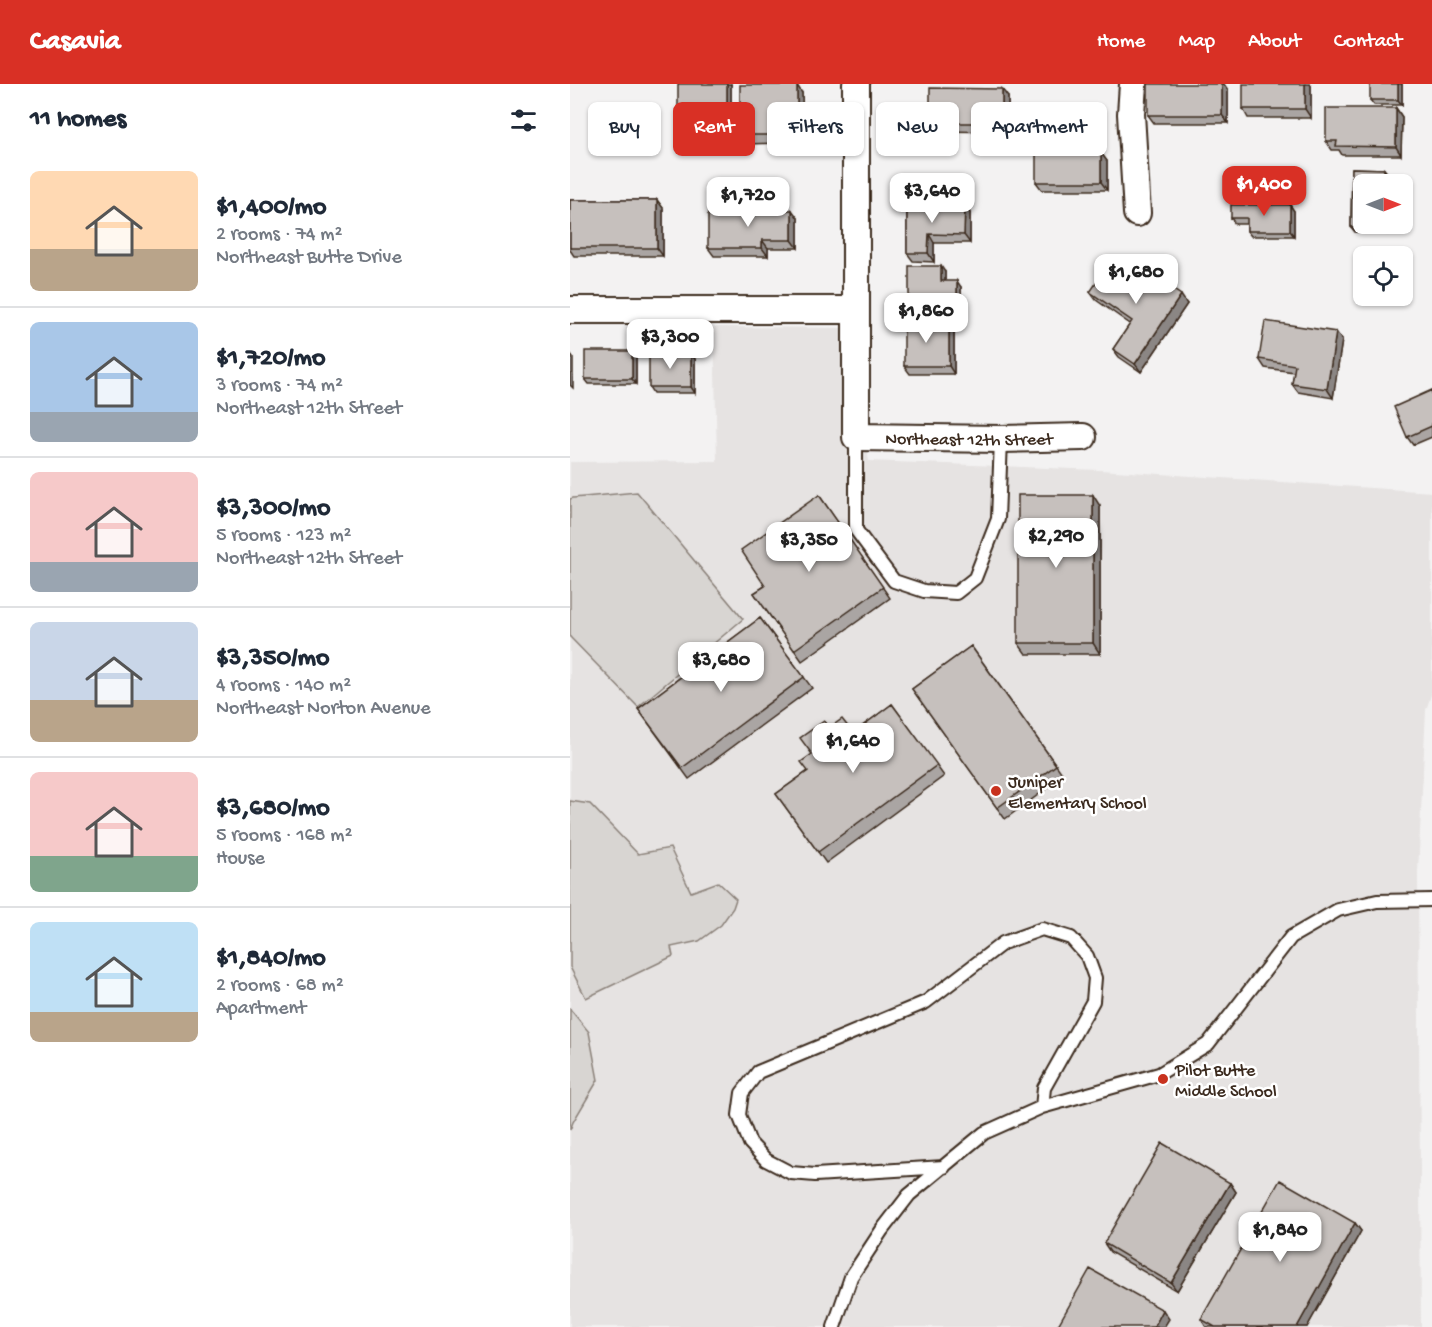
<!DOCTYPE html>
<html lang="en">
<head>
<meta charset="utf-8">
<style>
  :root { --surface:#fff; --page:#f6f6f7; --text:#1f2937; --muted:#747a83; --line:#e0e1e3; --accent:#d93025 }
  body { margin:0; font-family:"Gochi Hand",sans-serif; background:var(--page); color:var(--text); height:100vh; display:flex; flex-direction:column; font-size:22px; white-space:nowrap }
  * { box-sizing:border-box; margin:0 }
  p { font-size:20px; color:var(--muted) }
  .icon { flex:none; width:33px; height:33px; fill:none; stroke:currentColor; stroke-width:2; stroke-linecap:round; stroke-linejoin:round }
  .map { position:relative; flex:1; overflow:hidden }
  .details { display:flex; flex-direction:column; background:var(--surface); width:570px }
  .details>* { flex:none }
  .top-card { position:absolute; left:18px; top:18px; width:570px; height:54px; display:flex; gap:12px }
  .needle { width:39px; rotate:90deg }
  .controls { position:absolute; left:783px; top:90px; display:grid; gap:12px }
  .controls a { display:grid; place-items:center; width:60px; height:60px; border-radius:9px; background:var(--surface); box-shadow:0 2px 4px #0004; font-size:30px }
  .price { position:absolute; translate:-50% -51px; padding:0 14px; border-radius:12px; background:#fff; color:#222; font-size:20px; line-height:39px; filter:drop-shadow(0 2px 3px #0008) }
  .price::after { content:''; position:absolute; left:50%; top:36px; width:18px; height:14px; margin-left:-9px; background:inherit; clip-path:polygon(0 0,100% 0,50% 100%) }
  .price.selected { background:var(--accent); color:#fff }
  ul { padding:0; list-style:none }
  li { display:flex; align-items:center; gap:18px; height:150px; padding:0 30px }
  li+li { border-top:2px solid var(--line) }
  li span { display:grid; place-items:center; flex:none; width:168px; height:120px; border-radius:9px; color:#555 }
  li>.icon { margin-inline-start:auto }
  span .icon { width:72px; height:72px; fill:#fffc; stroke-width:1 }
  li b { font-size:26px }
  h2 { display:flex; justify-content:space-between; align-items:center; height:72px; padding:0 30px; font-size:26px }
  .pill { padding:0 21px; border-radius:9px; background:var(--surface); box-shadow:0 2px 4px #0004; font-size:21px; line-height:54px }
  .pill.selected { background:var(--accent); color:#fff }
  header { display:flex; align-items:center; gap:36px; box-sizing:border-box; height:84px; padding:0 30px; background:var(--accent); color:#fff }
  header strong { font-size:28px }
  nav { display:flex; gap:33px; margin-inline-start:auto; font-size:21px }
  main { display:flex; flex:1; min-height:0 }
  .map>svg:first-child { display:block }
  .built { fill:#e6e3e2 }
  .green { fill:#d8d5d2; stroke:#8a8078; stroke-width:1.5 }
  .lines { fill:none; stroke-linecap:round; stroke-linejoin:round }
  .lane-casing { stroke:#3b2a1e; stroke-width:16 }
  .street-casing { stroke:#3b2a1e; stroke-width:30 }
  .lane { stroke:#fff; stroke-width:12 }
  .street { stroke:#fff; stroke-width:26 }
  .wall { fill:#aaa5a3; stroke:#3b2a1e; stroke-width:1.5 }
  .shaded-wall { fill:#8b8684; stroke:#3b2a1e; stroke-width:1.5 }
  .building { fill:#c6c0bd; stroke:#3b2a1e; stroke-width:1.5 }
  .poi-dot { fill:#c8321e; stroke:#fff; stroke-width:2 }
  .labels { text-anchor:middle; stroke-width:5; stroke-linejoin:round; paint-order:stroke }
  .street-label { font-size:18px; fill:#3b2a1e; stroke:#fff }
  .poi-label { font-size:18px; fill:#3b2a1e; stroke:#fff; text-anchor:start }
</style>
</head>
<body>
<header>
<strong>Casavia</strong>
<nav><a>Home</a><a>Map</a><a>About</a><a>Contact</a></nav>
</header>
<main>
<section class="details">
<h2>11 homes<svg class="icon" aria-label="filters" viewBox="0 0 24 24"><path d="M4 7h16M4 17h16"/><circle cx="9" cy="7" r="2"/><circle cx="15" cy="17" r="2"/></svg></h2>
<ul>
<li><span style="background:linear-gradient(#ffd9b3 65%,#b9a48a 0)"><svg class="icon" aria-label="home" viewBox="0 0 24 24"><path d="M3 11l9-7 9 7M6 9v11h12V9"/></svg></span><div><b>$1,400/mo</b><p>2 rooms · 74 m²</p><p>Northeast Butte Drive</p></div></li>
<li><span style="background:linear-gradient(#a9c7e8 75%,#9aa5b1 0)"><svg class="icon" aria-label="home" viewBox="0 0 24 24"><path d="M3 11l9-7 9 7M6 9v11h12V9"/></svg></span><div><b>$1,720/mo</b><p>3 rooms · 74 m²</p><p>Northeast 12th Street</p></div></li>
<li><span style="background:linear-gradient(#f6c9c9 75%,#9aa5b1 0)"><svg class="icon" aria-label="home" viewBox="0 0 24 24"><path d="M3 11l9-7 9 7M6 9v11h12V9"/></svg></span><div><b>$3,300/mo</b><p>5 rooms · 123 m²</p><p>Northeast 12th Street</p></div></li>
<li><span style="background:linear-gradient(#c9d6e8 65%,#b9a48a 0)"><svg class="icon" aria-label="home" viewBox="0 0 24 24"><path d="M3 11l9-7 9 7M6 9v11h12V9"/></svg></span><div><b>$3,350/mo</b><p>4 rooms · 140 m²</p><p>Northeast Norton Avenue</p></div></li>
<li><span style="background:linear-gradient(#f6c9c9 70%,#7fa58c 0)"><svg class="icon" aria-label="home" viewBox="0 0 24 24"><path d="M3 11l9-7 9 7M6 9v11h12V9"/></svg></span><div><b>$3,680/mo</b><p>5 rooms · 168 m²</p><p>House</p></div></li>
<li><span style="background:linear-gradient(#bfe0f5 75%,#b9a48a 0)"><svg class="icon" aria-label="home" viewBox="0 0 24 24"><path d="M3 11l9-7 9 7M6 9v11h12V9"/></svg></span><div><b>$1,840/mo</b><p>2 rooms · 68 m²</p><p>Apartment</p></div></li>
</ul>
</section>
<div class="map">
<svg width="862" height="1243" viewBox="0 0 862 1243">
  <rect width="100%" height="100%" fill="#f3f2f2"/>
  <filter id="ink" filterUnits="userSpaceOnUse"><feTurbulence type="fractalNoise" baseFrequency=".0167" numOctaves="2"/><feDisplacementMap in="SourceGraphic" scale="12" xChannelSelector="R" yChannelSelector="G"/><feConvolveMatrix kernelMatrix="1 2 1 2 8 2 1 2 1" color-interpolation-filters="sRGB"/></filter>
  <g filter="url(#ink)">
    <!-- built -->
    <path class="built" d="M144,243l132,1 23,133 231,9 332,22v200l-6,18 -8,162 3,455h-851v-197l3,-8 16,-90 -19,-23v-547l147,-1z"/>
    <!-- green -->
    <path class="green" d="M67,408l106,127 -105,88 -68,-70v-138l3,-1z
      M0,717l20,3 48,50 32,-6 21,44 27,-10 18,17 -3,9 -12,17 -22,16 -28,6 2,9 -87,42 -16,-31z
      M0,925l19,23 9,48 -25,42 -3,8z"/>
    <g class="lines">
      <defs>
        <path id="lane" d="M286,353v93l38,51 30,10 32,2 19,-15 23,-59 3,-80
          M374,1083l-129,8 -24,-2 -25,-13 -16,-17 -11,-28 3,-22 16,-21 168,-70 77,-59 39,-14 29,9 16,18 8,22 -2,23 -49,87 -2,19
          M264,1243l17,-50 31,-47 27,-35 75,-62 58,-26 117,-33 49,-30 83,-107 47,-27 39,-9 55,-1"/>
        <g id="street">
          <path id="s1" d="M286,0v353l145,2 82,-2"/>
          <path d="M563,0l-2,30 6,99"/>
          <path d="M0,226h286"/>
        </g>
      </defs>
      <!-- lane casing -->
      <use href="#lane" class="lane-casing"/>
      <!-- street casing -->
      <use href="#street" class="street-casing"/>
      <!-- lane -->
      <use href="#lane" class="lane"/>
      <!-- street -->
      <use href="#street" class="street"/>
    </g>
    <!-- wall -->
    <path class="wall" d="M161,0v31h-49l-4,-6z
      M832,0v21h-28l-4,-5z
      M741,2v32h-63l-5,-9z
      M658,6v33h-74l-6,-8z
      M232,9l1,37 -22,1v12l-35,1 -6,-9z
      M438,13v35l-72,-1 -6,-8z
      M826,24l6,9 -1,38h-59l-3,-5h-7l-6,-9z
      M513,53l6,8v8h12l6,8v29h-65l-6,-8z
      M782,84l32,1 4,5v10h-24v40h23v9l-32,-1 -4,-5z
      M0,116h87l6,8v48h-89l-4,-6z
      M337,120l63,9v30h-36v19l-21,-1 -6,-8z
      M720,121l4,6v25h-43l-4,-5v-7h-12l-4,-6z
      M228,134v30h-30v8h-54l-6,-8z
      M556,186l61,34 -46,68 -22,-15 -6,-8 17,-25 -34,-24 -6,-8z
      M375,188v9l16,6v21h-48l-4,-6z
      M384,245v45h-44l-6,-8z
      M766,248l6,8 -9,58 -35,-6 -6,-8 2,-12 -29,-4 -6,-9z
      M62,267l4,6v27h-47l-4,-5z
      M121,270l4,5v34h-42l-4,-6z
      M862,306v47l-19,8 -6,-8z
      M249,411l71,103 -88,63 -48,-68 11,-7z
      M530,422v148h-74l-8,-11z
      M190,534l52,70 -123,91 -51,-70z
      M401,562l93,130 -59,43 -93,-130z
      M322,620l52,72 -118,87 -50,-69 32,-23 4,-17 17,-26 24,5z
      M660,1099l6,9 -59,99 -67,-39 -6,-9z
      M785,1139l6,8 -54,96h-101l-5,-8z"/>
    <!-- shaded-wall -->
    <path class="shaded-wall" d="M157,0h4v31l-4,-6z
      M652,0h2l4,6v33l-6,-8z
      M735,0h5l1,2v32l-6,-9z
      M828,0h4v21l-4,-5z
      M227,1l5,8 1,37 -6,-8z
      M432,5l6,8v35l-6,-9z
      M826,24l6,9 -1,38 -5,-8z
      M205,38l6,9v12l-6,-8z
      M513,53l6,8v16l-6,-8z
      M531,69l6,8v29l-6,-8z
      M814,85l4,5v10h-4z
      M87,116l6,8v48l-6,-8z
      M395,121l5,8v30l-6,-8z
      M720,121l4,6v25l-4,-5z
      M222,126l6,8v30l-6,-8z
      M813,140h4v9l-4,-6z
      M359,150l5,9v19l-6,-9z
      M192,156l6,8v8l-6,-8z
      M371,182l4,6v15l-4,-6z
      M387,197l4,6v21l-4,-6z
      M611,211l6,9 -46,68 -6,-8z
      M379,237l5,8v45l-5,-8z
      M766,248l6,8 -9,58 -6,-9z
      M62,267l4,6v27l-4,-5z
      M0,269l3,4v31l-3,-3z
      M121,270l4,5v34l-4,-6z
      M523,411l7,11v148l-7,-11z
      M660,1099l6,9 -59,99 -6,-8z
      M785,1139l6,8 -54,96h-10z
      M593,1226l6,9 -5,8h-10z"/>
    <!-- building -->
    <path class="building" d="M108,0h49v25h-49z
      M578,0h74v31h-74z
      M673,0h62v25h-62z
      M800,0h28v16h-28z
      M170,1h57v37h-22v13h-35z
      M360,4l72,1v34h-72z
      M756,24h70v39l-60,-1 1,-5h-11z
      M466,53h47v16h18v29h-65z
      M782,84l32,1v15h-20v40h19v3h-32z
      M0,116h87v48h-87z
      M337,120l58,1 -1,30 -35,-1 -1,19h-21z
      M661,121h59v26h-43v-13h-16z
      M138,126h84v30h-30v8h-54z
      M542,176l14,10 6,-8 49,33 -46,69 -22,-15 19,-28 -42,-29z
      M339,182h32v15h16v21h-48z
      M334,237h45v45h-45z
      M695,237l71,11 -9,57 -35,-5 3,-19 -36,-6z
      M15,267h47v28h-47z
      M79,270h42v33h-42z
      M862,306v36l-25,11 -13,-30z
      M249,411l64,92 -89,63 -40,-57 11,-7 -24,-36z
      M448,411h75v148h-75z
      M190,534l44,59 -122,91 -44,-59z
      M401,562l85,119 -59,43 -85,-119z
      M322,620l45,61 -119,87 -42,-58 32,-23 -7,-9 11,-8 -12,-16 24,-17 5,7 13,-9 11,14z
      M592,1059l68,40 -59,100 -67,-40z
      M710,1096l75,43 -58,104h-82l-14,-8z
      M520,1185l73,41 -9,17h-97z"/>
  </g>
  <!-- markers -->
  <g class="poi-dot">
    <circle cx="426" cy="707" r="6"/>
    <circle cx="593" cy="995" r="6"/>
  </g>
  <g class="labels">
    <!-- street labels -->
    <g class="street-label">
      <text dy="6" stroke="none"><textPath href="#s1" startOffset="466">Northeast 12th Street</textPath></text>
    </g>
    <!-- poi labels -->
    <g class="poi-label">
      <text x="438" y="703">Juniper<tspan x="438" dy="21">Elementary School</tspan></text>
      <text x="605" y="991">Pilot Butte<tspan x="605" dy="21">Middle School</tspan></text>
    </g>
  </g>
</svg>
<div class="controls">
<a><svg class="needle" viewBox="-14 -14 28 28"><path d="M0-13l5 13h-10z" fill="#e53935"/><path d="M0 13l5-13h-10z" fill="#747a83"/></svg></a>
<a><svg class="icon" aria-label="locate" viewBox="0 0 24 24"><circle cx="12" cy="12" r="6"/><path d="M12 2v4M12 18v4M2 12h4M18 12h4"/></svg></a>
</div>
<b class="price selected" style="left:694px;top:133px">$1,400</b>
<b class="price" style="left:362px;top:140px">$3,640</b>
<b class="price" style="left:178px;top:144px">$1,720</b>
<b class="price" style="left:566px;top:221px">$1,680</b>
<b class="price" style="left:356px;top:260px">$1,860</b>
<b class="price" style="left:100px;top:286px">$3,300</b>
<b class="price" style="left:486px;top:485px">$2,290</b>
<b class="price" style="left:239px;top:489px">$3,350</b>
<b class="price" style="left:151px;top:609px">$3,680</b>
<b class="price" style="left:283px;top:690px">$1,640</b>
<b class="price" style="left:710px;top:1179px">$1,840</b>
<div class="top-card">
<a class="pill">Buy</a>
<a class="pill selected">Rent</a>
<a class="pill">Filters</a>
<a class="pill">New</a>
<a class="pill">Apartment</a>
</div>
</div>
</main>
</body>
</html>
